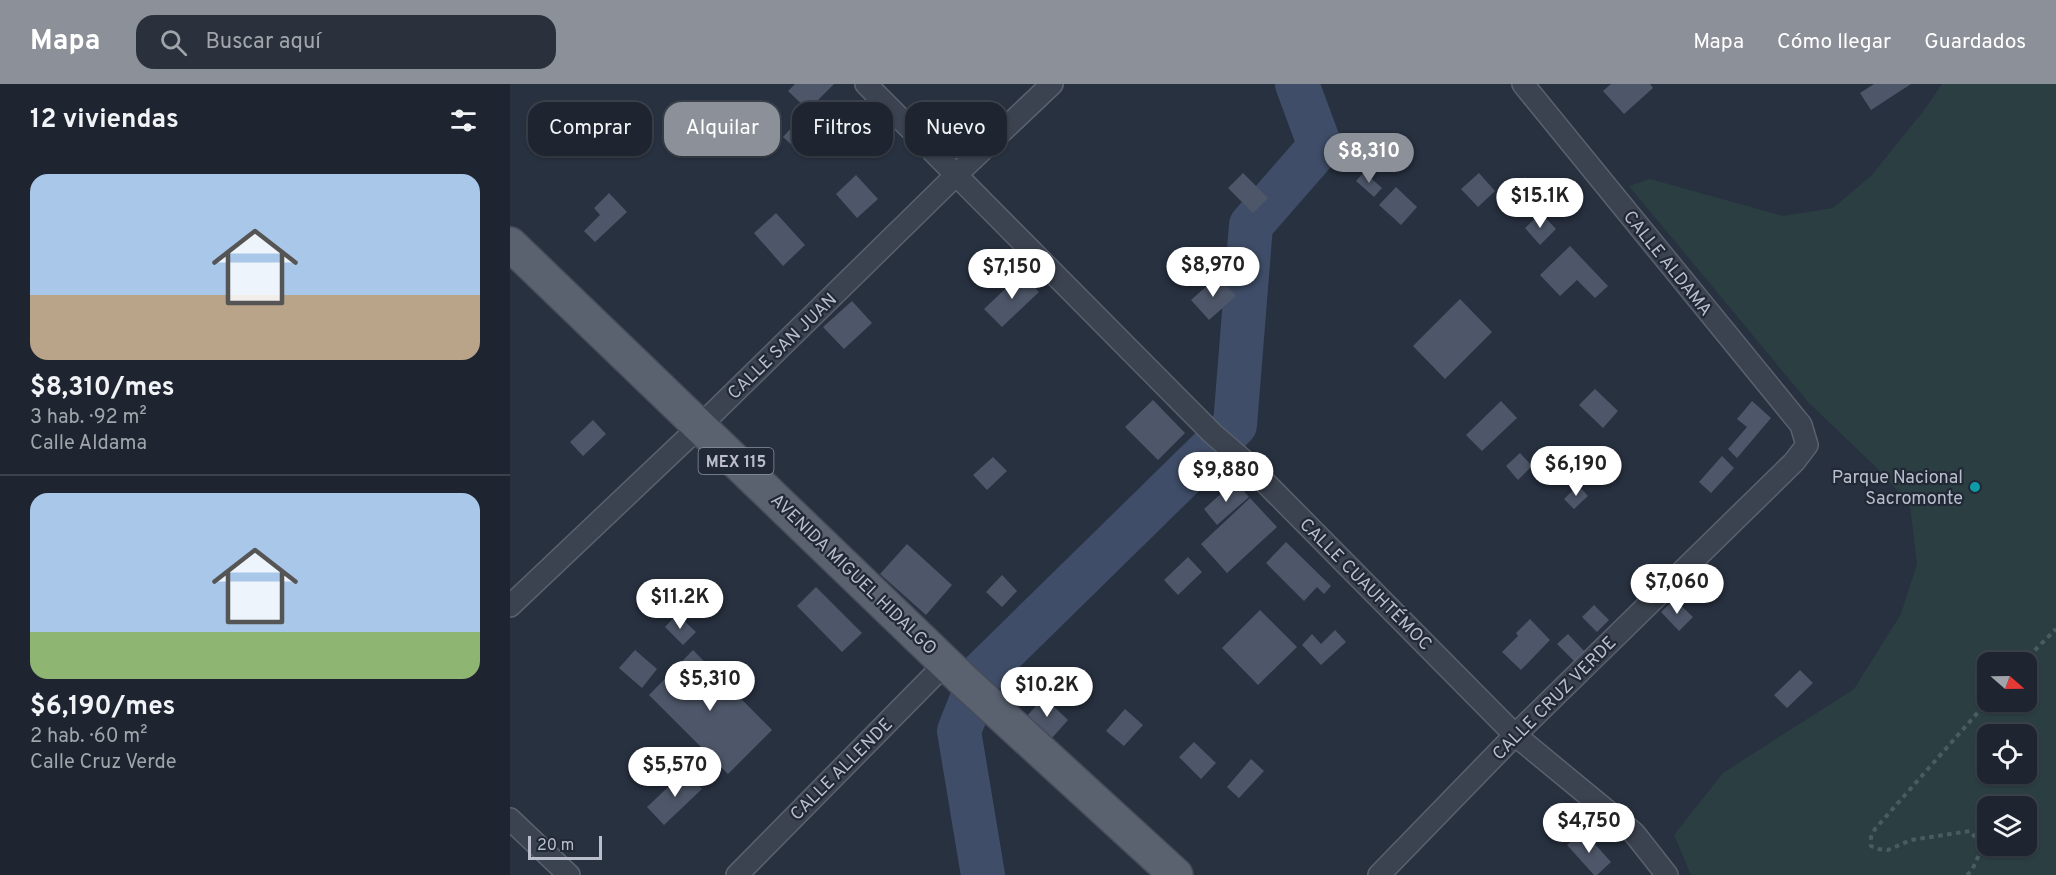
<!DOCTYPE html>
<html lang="es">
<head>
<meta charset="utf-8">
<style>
  :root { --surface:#1e2530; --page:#2b313c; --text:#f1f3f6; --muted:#a1a5ab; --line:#3c424c; --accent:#8c9099 }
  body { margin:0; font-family:Overpass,sans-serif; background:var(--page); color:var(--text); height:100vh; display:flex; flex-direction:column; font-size:22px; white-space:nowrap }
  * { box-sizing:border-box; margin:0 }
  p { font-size:20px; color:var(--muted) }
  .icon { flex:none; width:33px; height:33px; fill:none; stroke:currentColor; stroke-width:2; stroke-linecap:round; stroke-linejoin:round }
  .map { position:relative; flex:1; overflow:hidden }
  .drawer { display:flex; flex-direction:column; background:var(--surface); width:510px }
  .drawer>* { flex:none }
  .guide { position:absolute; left:18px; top:18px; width:570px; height:54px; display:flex; gap:12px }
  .needle { width:39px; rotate:110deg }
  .buttons { position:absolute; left:1467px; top:568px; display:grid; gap:12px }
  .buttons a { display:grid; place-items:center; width:60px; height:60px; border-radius:12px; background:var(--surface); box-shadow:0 2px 4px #0004,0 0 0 2px var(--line); font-size:30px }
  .scale { position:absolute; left:18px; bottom:15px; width:74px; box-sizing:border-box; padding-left:6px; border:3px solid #b9beca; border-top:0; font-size:16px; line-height:21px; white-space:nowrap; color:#b9beca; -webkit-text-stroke:4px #212836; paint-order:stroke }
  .price { position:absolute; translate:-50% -51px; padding:0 14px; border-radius:21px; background:#fff; color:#222; font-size:20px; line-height:39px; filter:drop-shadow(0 2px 3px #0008) }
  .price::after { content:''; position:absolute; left:50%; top:36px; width:18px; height:14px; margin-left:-9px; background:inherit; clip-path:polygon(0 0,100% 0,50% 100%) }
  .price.active { background:var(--accent); color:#fff }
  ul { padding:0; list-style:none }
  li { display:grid; align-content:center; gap:12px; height:318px; padding:0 30px }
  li+li { border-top:2px solid var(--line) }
  li span { display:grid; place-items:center; height:186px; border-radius:18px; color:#555 }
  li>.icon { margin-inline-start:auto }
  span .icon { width:108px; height:108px; fill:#fffc; stroke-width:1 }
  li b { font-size:26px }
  h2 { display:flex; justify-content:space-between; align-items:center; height:72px; padding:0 30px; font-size:26px }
  .chip { padding:0 21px; border-radius:18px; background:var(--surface); box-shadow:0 2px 4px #0004,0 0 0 2px var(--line); font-size:21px; line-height:54px }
  .chip.active { background:var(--accent); color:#fff }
  header { display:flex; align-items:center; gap:36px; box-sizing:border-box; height:84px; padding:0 30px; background:var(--accent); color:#fff }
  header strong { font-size:28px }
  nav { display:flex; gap:33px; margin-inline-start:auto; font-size:21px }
  .search { width:420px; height:54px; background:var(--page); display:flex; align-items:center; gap:15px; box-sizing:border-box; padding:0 21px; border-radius:18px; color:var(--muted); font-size:22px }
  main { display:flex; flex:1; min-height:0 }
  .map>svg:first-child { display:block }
  .green { fill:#2b3f42; fill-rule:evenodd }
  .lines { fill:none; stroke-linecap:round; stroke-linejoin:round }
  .river { stroke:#3f4d68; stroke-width:44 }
  .building { fill:#4e5769 }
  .street-casing { stroke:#5a616e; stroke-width:24 }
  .primary-casing { stroke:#464c5a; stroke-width:36 }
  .path { stroke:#4a5c60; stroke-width:4; stroke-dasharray:4.5 4.5; stroke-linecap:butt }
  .street { stroke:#3c4350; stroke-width:21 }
  .primary { stroke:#5a6270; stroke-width:33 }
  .culture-dot { fill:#0f9aa8; stroke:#212836; stroke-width:2 }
  .labels { text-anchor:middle; stroke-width:4.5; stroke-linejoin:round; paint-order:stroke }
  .shield { fill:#212836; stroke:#8b919e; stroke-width:1.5 }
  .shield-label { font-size:16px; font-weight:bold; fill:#b9beca }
  .street-label { font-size:18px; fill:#b9beca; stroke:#212836 }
  .poi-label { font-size:18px; fill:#b9beca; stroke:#212836; text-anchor:end }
</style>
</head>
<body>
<header>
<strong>Mapa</strong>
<div class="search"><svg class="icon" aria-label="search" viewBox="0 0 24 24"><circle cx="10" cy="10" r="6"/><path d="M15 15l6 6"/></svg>Buscar aquí</div>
<nav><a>Mapa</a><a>Cómo llegar</a><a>Guardados</a></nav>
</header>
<main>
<section class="drawer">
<h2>12 viviendas<svg class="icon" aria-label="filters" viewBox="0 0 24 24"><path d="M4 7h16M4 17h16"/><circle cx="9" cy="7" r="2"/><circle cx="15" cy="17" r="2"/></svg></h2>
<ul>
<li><span style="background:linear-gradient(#a9c7e8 65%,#b9a48a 0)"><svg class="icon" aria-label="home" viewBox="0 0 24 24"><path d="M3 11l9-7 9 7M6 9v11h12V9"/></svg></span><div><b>$8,310/mes</b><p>3 hab. · 92 m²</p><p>Calle Aldama</p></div></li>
<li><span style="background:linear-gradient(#a9c7e8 75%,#8fb573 0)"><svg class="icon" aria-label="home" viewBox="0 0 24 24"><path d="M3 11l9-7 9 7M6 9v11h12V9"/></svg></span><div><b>$6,190/mes</b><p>2 hab. · 60 m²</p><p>Calle Cruz Verde</p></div></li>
</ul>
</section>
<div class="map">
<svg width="1546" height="791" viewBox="0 0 1546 791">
  <rect width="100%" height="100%" fill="#283140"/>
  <!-- green -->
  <path class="green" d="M1432,0h114v791h-365l-17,-40 49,-62 131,-84 47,-75 16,-50 -7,-59 -32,-36 -69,-66 -180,-217 21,-7 133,37 50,-8 38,-32 54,-67zM1478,579h38v39h-38zM1478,651h38v39h-38zM1478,723h38v39h-38z"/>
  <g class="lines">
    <!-- river -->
    <path class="river" d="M473,791l-24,-144 23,-58 253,-248 16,-200 69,-79 -23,-62"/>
  </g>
  <!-- building -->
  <path class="building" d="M285,0h39l-26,26 -20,-19z
    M1101,0h39l3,4 -29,26 -21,-23z
    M1364,0h37l-40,26 -11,-17z
    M283,42l5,5 5,-4 15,15 -14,14 -21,-19z
    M854,88l18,16 -8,9 -18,-16z
    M733,89l25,25 -15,15 -25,-25z
    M969,89l16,18 -17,16 -17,-18z
    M346,91l22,24 -21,19 -21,-24z
    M1015,93l12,13 -22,21 -12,-13z
    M886,103l21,20 -16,18 -22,-20z
    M99,109l18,19 -32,30 -11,-11 16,-16 -6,-7z
    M266,129l29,32 -22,21 -29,-33z
    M1031,129l15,16 -16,16 -15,-17z
    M1060,162l38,40 -13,12 -18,-18 -17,16 -20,-21z
    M512,189l17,19 -37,35 -18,-18z
    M708,192l18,20 -27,24 -18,-20z
    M950,215l32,33 -47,47 -32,-33z
    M342,217l20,22 -28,26 -21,-22z
    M1085,305l23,22 -15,17 -24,-23z
    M643,316l32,33 -27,27 -33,-33z
    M991,317l16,17 -35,33 -16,-16z
    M1242,317l19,17 -34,40 -9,-9 19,-22 -10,-8z
    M83,336l13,14 -23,22 -13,-14z
    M1010,369l12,13 -14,14 -12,-14z
    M1212,372l12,12 -23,25 -12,-11z
    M483,373l14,14 -20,19 -14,-15z
    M725,397l14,16 -32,28 -13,-16z
    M1068,401l10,11 -14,13 -10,-10z
    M740,414l27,29 -50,46 -26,-29z
    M776,458l45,44 -7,8 -7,-7 -13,14 -38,-38z
    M397,460l45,41 -26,30 -46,-41z
    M678,473l14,15 -24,23 -14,-15z
    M492,491l15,16 -15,16 -16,-15z
    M306,503l46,46 -20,19 -45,-46z
    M1164,515l19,18 -14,14 -18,-19z
    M1084,521l15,15 -12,12 -15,-15z
    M750,526l37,37 -39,38 -36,-37z
    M167,530l19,18 -13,13 -18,-18z
    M1020,535l20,21 -29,30 -19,-18 16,-16 -2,-3z
    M825,546l11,12 -25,23 -19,-20 10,-11 9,10z
    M1058,550l17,18 -10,10 -18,-18z
    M125,566l22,19 -15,19 -23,-20z
    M183,566l79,80 -44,44 -79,-79z
    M1290,586l13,13 -26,25 -13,-13z
    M534,613l24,23 -17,19 -25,-22z
    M615,625l18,16 -19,21 -18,-15z
    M684,658l22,21 -15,16 -22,-22z
    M741,675l13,12 -25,27 -12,-11z
    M175,687l17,18 -38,36 -17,-18z
    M1073,747l28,31 -14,13h-3l-27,-30z"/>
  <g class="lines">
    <defs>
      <path id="street" d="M356,0l347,350 29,25 273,276 119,98 33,42
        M0,522l190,-180 255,-250 97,-92
        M0,735l59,56
        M227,791l209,-212
        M869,791l136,-140 279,-273 13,-17 -6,-20 -278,-341"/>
      <path id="primary" d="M0,160l452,435 214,196"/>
    </defs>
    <!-- street casing -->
    <use href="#street" class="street-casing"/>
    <!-- primary casing -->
    <use href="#primary" class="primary-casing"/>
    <!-- path -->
    <path class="path" d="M1512,579l34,-34
      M1457,791l5,-5 11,-24 -13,-15 -59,9 -23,10 -10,-1 -7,-3v-9l4,-8 113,-128"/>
    <!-- street -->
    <use href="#street" class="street"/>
    <!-- primary -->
    <use href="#primary" class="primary"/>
  </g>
  <!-- markers -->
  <circle class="culture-dot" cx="1465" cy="403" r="6"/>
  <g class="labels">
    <!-- shield labels -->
    <rect class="shield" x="188.5" y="364" width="75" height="26" rx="4.5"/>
    <g class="shield-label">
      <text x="226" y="383">MEX 115</text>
    </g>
    <!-- street labels -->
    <g class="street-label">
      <text transform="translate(1158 179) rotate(51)" y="6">CALLE ALDAMA</text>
      <text transform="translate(272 262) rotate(-44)" y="6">CALLE SAN JUAN</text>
      <text transform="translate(344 490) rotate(44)" y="6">AVENIDA MIGUEL HIDALGO</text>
      <text transform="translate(856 500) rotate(45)" y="6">CALLE CUAUHTÉMOC</text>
      <text transform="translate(1044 614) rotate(-45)" y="6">CALLE CRUZ VERDE</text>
      <text transform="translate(331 685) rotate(-45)" y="6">CALLE ALLENDE</text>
    </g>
    <!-- poi labels -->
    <g class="poi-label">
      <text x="1453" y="399">Parque Nacional<tspan x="1453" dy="21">Sacromonte</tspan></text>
    </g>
  </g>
</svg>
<div class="buttons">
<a><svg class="needle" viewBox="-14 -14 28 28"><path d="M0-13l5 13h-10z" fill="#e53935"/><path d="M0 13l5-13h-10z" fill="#a1a5ab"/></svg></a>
<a><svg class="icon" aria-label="locate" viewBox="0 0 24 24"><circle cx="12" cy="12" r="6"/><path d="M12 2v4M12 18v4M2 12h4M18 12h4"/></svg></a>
<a><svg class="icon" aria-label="layers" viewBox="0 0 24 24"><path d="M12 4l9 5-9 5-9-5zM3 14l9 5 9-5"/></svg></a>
</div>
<div class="scale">20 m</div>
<b class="price active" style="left:859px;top:100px">$8,310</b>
<b class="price" style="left:1030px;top:145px">$15.1K</b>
<b class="price" style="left:703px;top:214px">$8,970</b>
<b class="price" style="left:502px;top:216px">$7,150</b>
<b class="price" style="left:1066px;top:413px">$6,190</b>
<b class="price" style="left:716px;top:419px">$9,880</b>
<b class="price" style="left:1167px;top:531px">$7,060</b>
<b class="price" style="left:170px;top:546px">$11.2K</b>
<b class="price" style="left:200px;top:628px">$5,310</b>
<b class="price" style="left:537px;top:634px">$10.2K</b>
<b class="price" style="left:165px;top:714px">$5,570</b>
<b class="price" style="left:1079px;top:770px">$4,750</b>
<div class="guide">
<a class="chip">Comprar</a>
<a class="chip active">Alquilar</a>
<a class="chip">Filtros</a>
<a class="chip">Nuevo</a>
</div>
</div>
</main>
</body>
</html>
